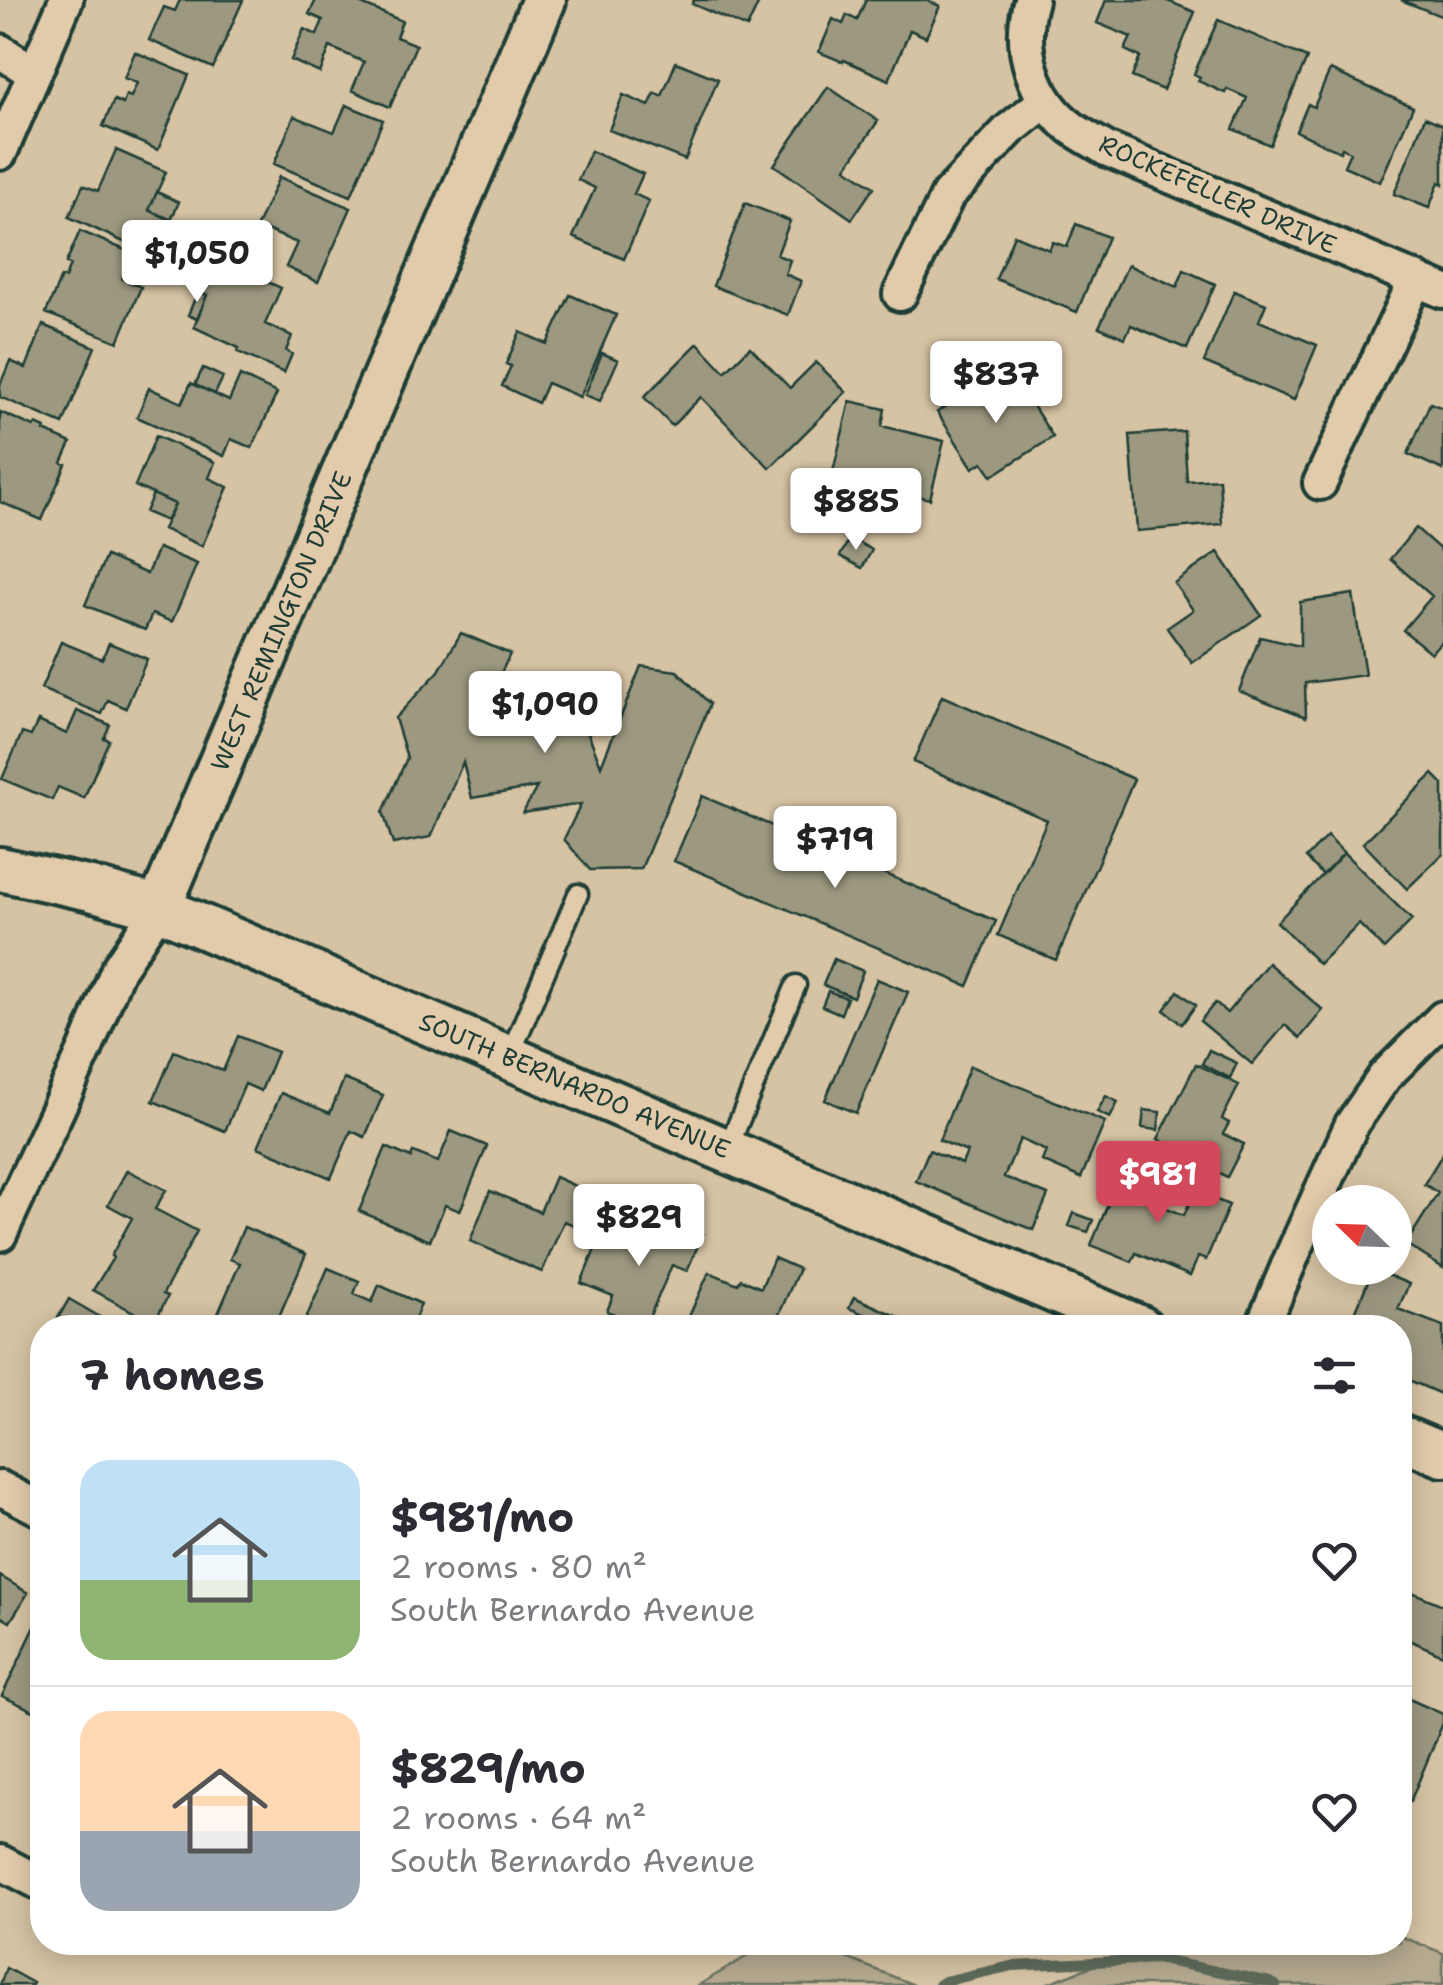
<!DOCTYPE html>
<html lang="en">
<head>
<meta charset="utf-8">
<style>
  :root { --surface:#fff; --page:#f7f7f7; --text:#2b2b33; --muted:#7c7c81; --line:#e1e1e2; --accent:#d1495b }
  body { margin:0; font-family:"Shantell Sans",sans-serif; background:var(--page); color:var(--text); height:100vh; display:flex; flex-direction:column; font-size:38px; white-space:nowrap }
  * { box-sizing:border-box; margin:0 }
  p { font-size:32px; color:var(--muted) }
  .icon { flex:none; width:55px; height:55px; fill:none; stroke:currentColor; stroke-width:2; stroke-linecap:round; stroke-linejoin:round }
  .map { position:relative; flex:1; overflow:hidden }
  .details { position:absolute; left:30px; top:1315px; width:1382px; height:640px; display:flex; flex-direction:column; background:var(--surface); border-radius:40px; box-shadow:0 5px 25px #0003 }
  .details>* { flex:none }
  .needle { width:65px; rotate:293deg }
  .tools { position:absolute; left:1312px; top:1185px; display:grid; gap:20px }
  .tools a { display:grid; place-items:center; width:100px; height:100px; border-radius:50%; background:var(--surface); box-shadow:0 5px 25px #0003; font-size:50px }
  .price { position:absolute; translate:-50% -85px; padding:0 22px; border-radius:10px; background:#fff; color:#222; font-size:32px; line-height:65px; filter:drop-shadow(0 2px 5px #0008) }
  .price::after { content:''; position:absolute; left:50%; top:60px; width:30px; height:22px; margin-left:-15px; background:inherit; clip-path:polygon(0 0,100% 0,50% 100%) }
  .price.selected { background:var(--accent); color:#fff }
  ul { padding:0; list-style:none }
  li { display:flex; align-items:center; gap:30px; height:250px; padding:0 50px }
  li+li { border-top:2px solid var(--line) }
  li span { display:grid; place-items:center; flex:none; width:280px; height:200px; border-radius:30px; color:#555 }
  li>.icon { margin-inline-start:auto }
  span .icon { width:120px; height:120px; fill:#fffc; stroke-width:1 }
  li b { font-size:42px }
  h2 { display:flex; justify-content:space-between; align-items:center; height:120px; padding:0 50px; font-size:42px }
  .map>svg:first-child { display:block }
  .green { fill:#b5a98f; stroke:#6a7362; stroke-width:2.5 }
  .lines { fill:none; stroke-linecap:round; stroke-linejoin:round }
  .stream { stroke:#5d6a5a; stroke-width:10 }
  .building { fill:#9d9981; stroke:#1f3d34; stroke-width:2.5 }
  .service-casing { stroke:#1f3d34; stroke-width:25 }
  .minor-casing { stroke:#1f3d34; stroke-width:40 }
  .tertiary-casing { stroke:#1f3d34; stroke-width:50 }
  .service { stroke:#e2cbab; stroke-width:18 }
  .minor { stroke:#e2cbab; stroke-width:32 }
  .tertiary { stroke:#e2cbab; stroke-width:42 }
  .labels { text-anchor:middle; stroke-width:10; stroke-linejoin:round; paint-order:stroke }
  .street-label { font-size:25px; fill:#1f3d34; stroke:#e2cbab }
</style>
</head>
<body>
<div class="map">
<svg width="1443" height="1985" viewBox="0 0 1443 1985">
  <rect width="100%" height="100%" fill="#d6c3a4"/>
  <filter id="ink" filterUnits="userSpaceOnUse"><feTurbulence type="fractalNoise" baseFrequency=".01" numOctaves="2"/><feDisplacementMap in="SourceGraphic" scale="20" xChannelSelector="R" yChannelSelector="G"/><feConvolveMatrix kernelMatrix="1 2 1 2 8 2 1 2 1" color-interpolation-filters="sRGB"/></filter>
  <g filter="url(#ink)">
    <!-- green -->
    <path class="green" d="M1400,1936l43,17v32h-400l109,-42 248,-1z
      M771,1942l38,1 105,42h-215z"/>
    <g class="lines">
      <!-- stream -->
      <path class="stream" d="M939,1985l6,-4 67,-15 145,-7 113,23 6,3"/>
    </g>
    <!-- building -->
    <path class="building" d="M180,0h63l-30,68 -64,-28 15,-33 11,4z
      M316,0h36l50,21 -6,16 20,8 -26,62 -38,-17 12,-28 -34,-15 -10,26 -29,-13 13,-31 13,6 6,-15 -14,-6z
      M694,0h66l-13,28 -55,-24z
      M866,0h60l14,6 -14,31 -16,-7 -21,50 -45,-20 -1,2 -24,-10 14,-33 10,5 4,-9 10,5z
      M1106,0h59l30,12 -32,78 -31,-13 8,-20 -15,-7 6,-13 -34,-14z
      M1401,0h42v17z
      M1218,20l89,38 -37,87 -37,-16 14,-31 -20,-9 -2,4 -27,-12 2,-4 -6,-3z
      M135,52l54,23 -31,75 -55,-24 11,-26 9,4 3,-9 5,2 6,-14 -13,-5z
      M676,62l42,17 -33,81 -76,-30 14,-35 26,11 6,-13 7,3z
      M1330,70l83,37 -33,75 -36,-16 6,-14 -8,-4 -2,4 -44,-21 12,-27 6,3z
      M828,87l50,34 -32,47 28,19 -22,32 -78,-54z
      M346,105l37,15 -32,76 -77,-32 20,-48 40,16z
      M1425,117l18,8v59l-4,-2 -10,26 -35,-14z
      M116,150l50,22 -17,38 25,11 -15,37 -90,-41 14,-32 15,6z
      M591,151l52,23 -9,20 15,7 -25,58 -51,-22 22,-49 -17,-8z
      M279,177l72,31 -33,74 -32,-15 11,-24 -40,-17z
      M157,192l22,10 -8,18 -22,-10z
      M745,203l45,18 -13,34 13,5 -5,14 16,7 -13,34 -75,-29z
      M1076,224l32,13 -31,75 -81,-33 18,-44 35,15 4,-8 14,5z
      M80,231l52,22 -10,26 19,8 -23,55 -72,-29 15,-36 4,1 5,-13 -4,-2z
      M171,236l14,6 -6,15 -15,-5z
      M205,254l76,34 -16,36 27,12 -6,15 6,3 -8,19 -46,-21 1,-4 -45,-21 13,-32 -17,-8z
      M1128,265l49,22 7,-17 31,14 -28,65 -56,-24 -6,13 -26,-11z
      M198,291l9,4 -10,24 -9,-4z
      M1234,291l32,13 -7,17 58,24 -23,55 -90,-38z
      M570,295l46,20 -36,82 -33,-14 -9,20 -36,-17 9,-20 -5,-2 14,-32 27,12z
      M43,325l52,22 -32,77 -63,-27v-12l10,-24 16,7z
      M698,343l27,29 25,-25 40,41 26,-26 30,30 -76,76 -69,-71 -29,29 -28,-29z
      M602,353l16,7 -18,41 -15,-6z
      M203,368l20,9 -8,17 -20,-9z
      M240,376l37,17 -25,55 -21,-9 -7,17 -87,-39 12,-29 33,15 9,-20 38,18z
      M1014,376l39,61 -61,39 -9,-14 -10,6 -36,-56 33,-22 6,10z
      M850,401l35,8 -3,17 62,15 -14,58 -98,-23z
      M1430,403l13,5v62l-35,-16z
      M0,412l34,15 2,-3 9,4 -1,3 27,12 -9,20 4,1 -24,56 -42,-18z
      M1184,431l3,50 32,-2 3,45 -85,7 -7,-96z
      M156,436l59,26 -6,16 19,9 -26,59 -39,-17 12,-25 -40,-18z
      M835,477l28,7 -4,20 -29,-7z
      M153,494l22,10 -9,17 -21,-9z
      M1416,528l27,24v87l-12,14 -28,-23 29,-34 -42,-37z
      M850,538l22,12 -10,18 -22,-12z
      M158,548l39,16 -25,58 -20,-8 -7,16 -60,-25 21,-49 41,18z
      M1218,552l43,63 -69,48 -25,-35 26,-18 -19,-27z
      M1353,594l12,81 -60,8 1,34 -67,-26 21,-54 40,9v-44z
      M461,633l49,21 -16,34 93,42 14,36 40,-100 36,5 33,33 -69,165 -51,1 -26,-31 17,-35 -58,9 14,-26 -65,11 -9,-36 -32,75 -38,7 -10,-32 24,-54 -12,-40 44,-47z
      M61,642l41,17 7,-16 38,16 -21,49 -18,-8 -6,14 -61,-25z
      M942,696l192,83 -78,181 -58,-25 49,-115 -134,-58z
      M77,711l33,14 -6,13 5,2 -25,58 -26,-11 -6,13 -50,-21 20,-46 9,3 7,-15 29,13z
      M1433,774l10,10v70l-36,35 -44,-46z
      M702,796l294,125 -28,65 -294,-125z
      M1327,836l17,17 -21,22 -17,-17z
      M1344,853l68,67 -28,29 -25,-25 -40,40 -42,-42z
      M834,959l29,12 -10,26 -30,-12z
      M1268,963l55,47 -23,28 -15,-13 -33,39 -52,-43 15,-18 12,10z
      M877,979l31,13 -52,121 -31,-13z
      M828,991l19,7 -6,16 -19,-8z
      M1178,991l18,14 -14,19 -18,-14z
      M238,1036l39,16 -16,39 -16,-7 -20,47 -72,-30 21,-50 49,20z
      M1209,1050l28,13 -7,15 -28,-14z
      M1196,1064l43,21 -17,34 7,4 -6,11 21,10 -17,33 -69,-38z
      M970,1066l135,56 -24,56 -39,-17 4,-10 -26,-12 -16,38 44,18 -15,35 -117,-49 13,-31 33,14 5,-12 -28,-12z
      M344,1079l39,16 -18,42 -14,-6 -20,47 -73,-31 23,-54 49,20z
      M1106,1096l12,6 -8,16 -13,-6z
      M1144,1110l16,2 -2,18 -16,-2z
      M451,1131l36,15 -27,65 -15,-6 -15,36 -71,-30 27,-64 25,11 2,-6 25,10z
      M1443,1153v115l-37,-24 32,-51 -14,-9z
      M1125,1163l22,10 -10,23 47,19 11,-24 34,14 -23,55 -8,-3 -8,19 -54,-23 -4,9 -41,-17z
      M127,1170l39,20 -11,19 42,22 -34,63 5,2 -14,27 -61,-33 20,-32 -2,-2 21,-38 -24,-13z
      M555,1177l38,17 -14,33 -15,-6 -22,51 -72,-31 20,-50 50,21z
      M1074,1213l19,7 -5,12 -19,-6z
      M666,1218l37,16 -16,37 -15,-6 -27,62 -38,-16 6,-15 -32,-13 22,-53 49,20z
      M244,1227l62,27 -32,74h-50l-10,-5 26,-60 -10,-4z
      M774,1258l25,11 -26,59h-71l-15,-7 22,-49 29,12 3,-5 20,9z
      M328,1268l31,13 -5,13 18,8 7,-17 42,19 -10,24h-109z
      M1373,1269l36,15 -11,25 45,17v69l-41,-18 3,-8 -5,-2v-39h-44l-6,-3z
      M854,1297l62,28 -1,3h-44l4,-9 -26,-11z
      M69,1299l50,29h-67z
      M0,1576l28,17 -18,29 -10,-6z
      M1400,1587l43,18v50l-43,-19z
      M42,1612v103l-40,-19z
      M1400,1695l43,19v9l-33,79 -10,-4z
      M6,1968l27,15 -1,2h-32z"/>
    <g class="lines">
      <defs>
        <path id="service" d="M509,1057l69,-163
          M727,1150l69,-165"/>
        <path id="minor" d="M1031,0c-14,47 2,99 41,128 11,8 23,14 34,21l337,142
          M0,51l34,22
          M0,153l66,-153
          M900,294l48,-99 61,-65 36,-29
          M1320,483l96,-204
          M0,1234l86,-186 32,-79 41,-61
          M1262,1328l33,-79 57,-125 33,-48 58,-58
          M0,1488l42,22
          M0,1862l42,22"/>
        <path id="tertiary" d="M0,869l91,20 68,19 982,420
          M159,908l385,-908
          M1400,1437l43,18"/>
      </defs>
      <!-- service casing -->
      <use href="#service" class="service-casing"/>
      <!-- minor casing -->
      <use href="#minor" class="minor-casing"/>
      <!-- tertiary casing -->
      <use href="#tertiary" class="tertiary-casing"/>
      <!-- service -->
      <use href="#service" class="service"/>
      <!-- minor -->
      <use href="#minor" class="minor"/>
      <!-- tertiary -->
      <use href="#tertiary" class="tertiary"/>
    </g>
  </g>
  <g class="labels">
    <!-- street labels -->
    <g class="street-label">
      <text transform="translate(1218 194) rotate(24)" y="9">ROCKEFELLER DRIVE</text>
      <text transform="translate(281 621) rotate(-67)" y="9">WEST REMINGTON DRIVE</text>
      <text transform="translate(575 1085) rotate(23)" y="9">SOUTH BERNARDO AVENUE</text>
    </g>
  </g>
</svg>
<div class="tools">
<a><svg class="needle" viewBox="-14 -14 28 28"><path d="M0-13l5 13h-10z" fill="#e53935"/><path d="M0 13l5-13h-10z" fill="#7c7c81"/></svg></a>
</div>
<b class="price" style="left:197px;top:305px">$1,050</b>
<b class="price" style="left:996px;top:426px">$837</b>
<b class="price" style="left:856px;top:553px">$885</b>
<b class="price" style="left:545px;top:756px">$1,090</b>
<b class="price" style="left:835px;top:891px">$719</b>
<b class="price selected" style="left:1158px;top:1226px">$981</b>
<b class="price" style="left:639px;top:1269px">$829</b>
<section class="details">
<h2>7 homes<svg class="icon" aria-label="filters" viewBox="0 0 24 24"><path d="M4 7h16M4 17h16"/><circle cx="9" cy="7" r="2"/><circle cx="15" cy="17" r="2"/></svg></h2>
<ul>
<li><span style="background:linear-gradient(#bfe0f5 60%,#8fb573 0)"><svg class="icon" aria-label="home" viewBox="0 0 24 24"><path d="M3 11l9-7 9 7M6 9v11h12V9"/></svg></span><div><b>$981/mo</b><p>2 rooms · 80 m²</p><p>South Bernardo Avenue</p></div><svg class="icon" aria-label="heart" viewBox="0 0 24 24"><path d="M12 20l-8-8c-3-5 5-10 8-4 3-6 11-1 8 4z"/></svg></li>
<li><span style="background:linear-gradient(#ffd9b3 60%,#9aa5b1 0)"><svg class="icon" aria-label="home" viewBox="0 0 24 24"><path d="M3 11l9-7 9 7M6 9v11h12V9"/></svg></span><div><b>$829/mo</b><p>2 rooms · 64 m²</p><p>South Bernardo Avenue</p></div><svg class="icon" aria-label="heart" viewBox="0 0 24 24"><path d="M12 20l-8-8c-3-5 5-10 8-4 3-6 11-1 8 4z"/></svg></li>
</ul>
</section>
</div>
</body>
</html>
